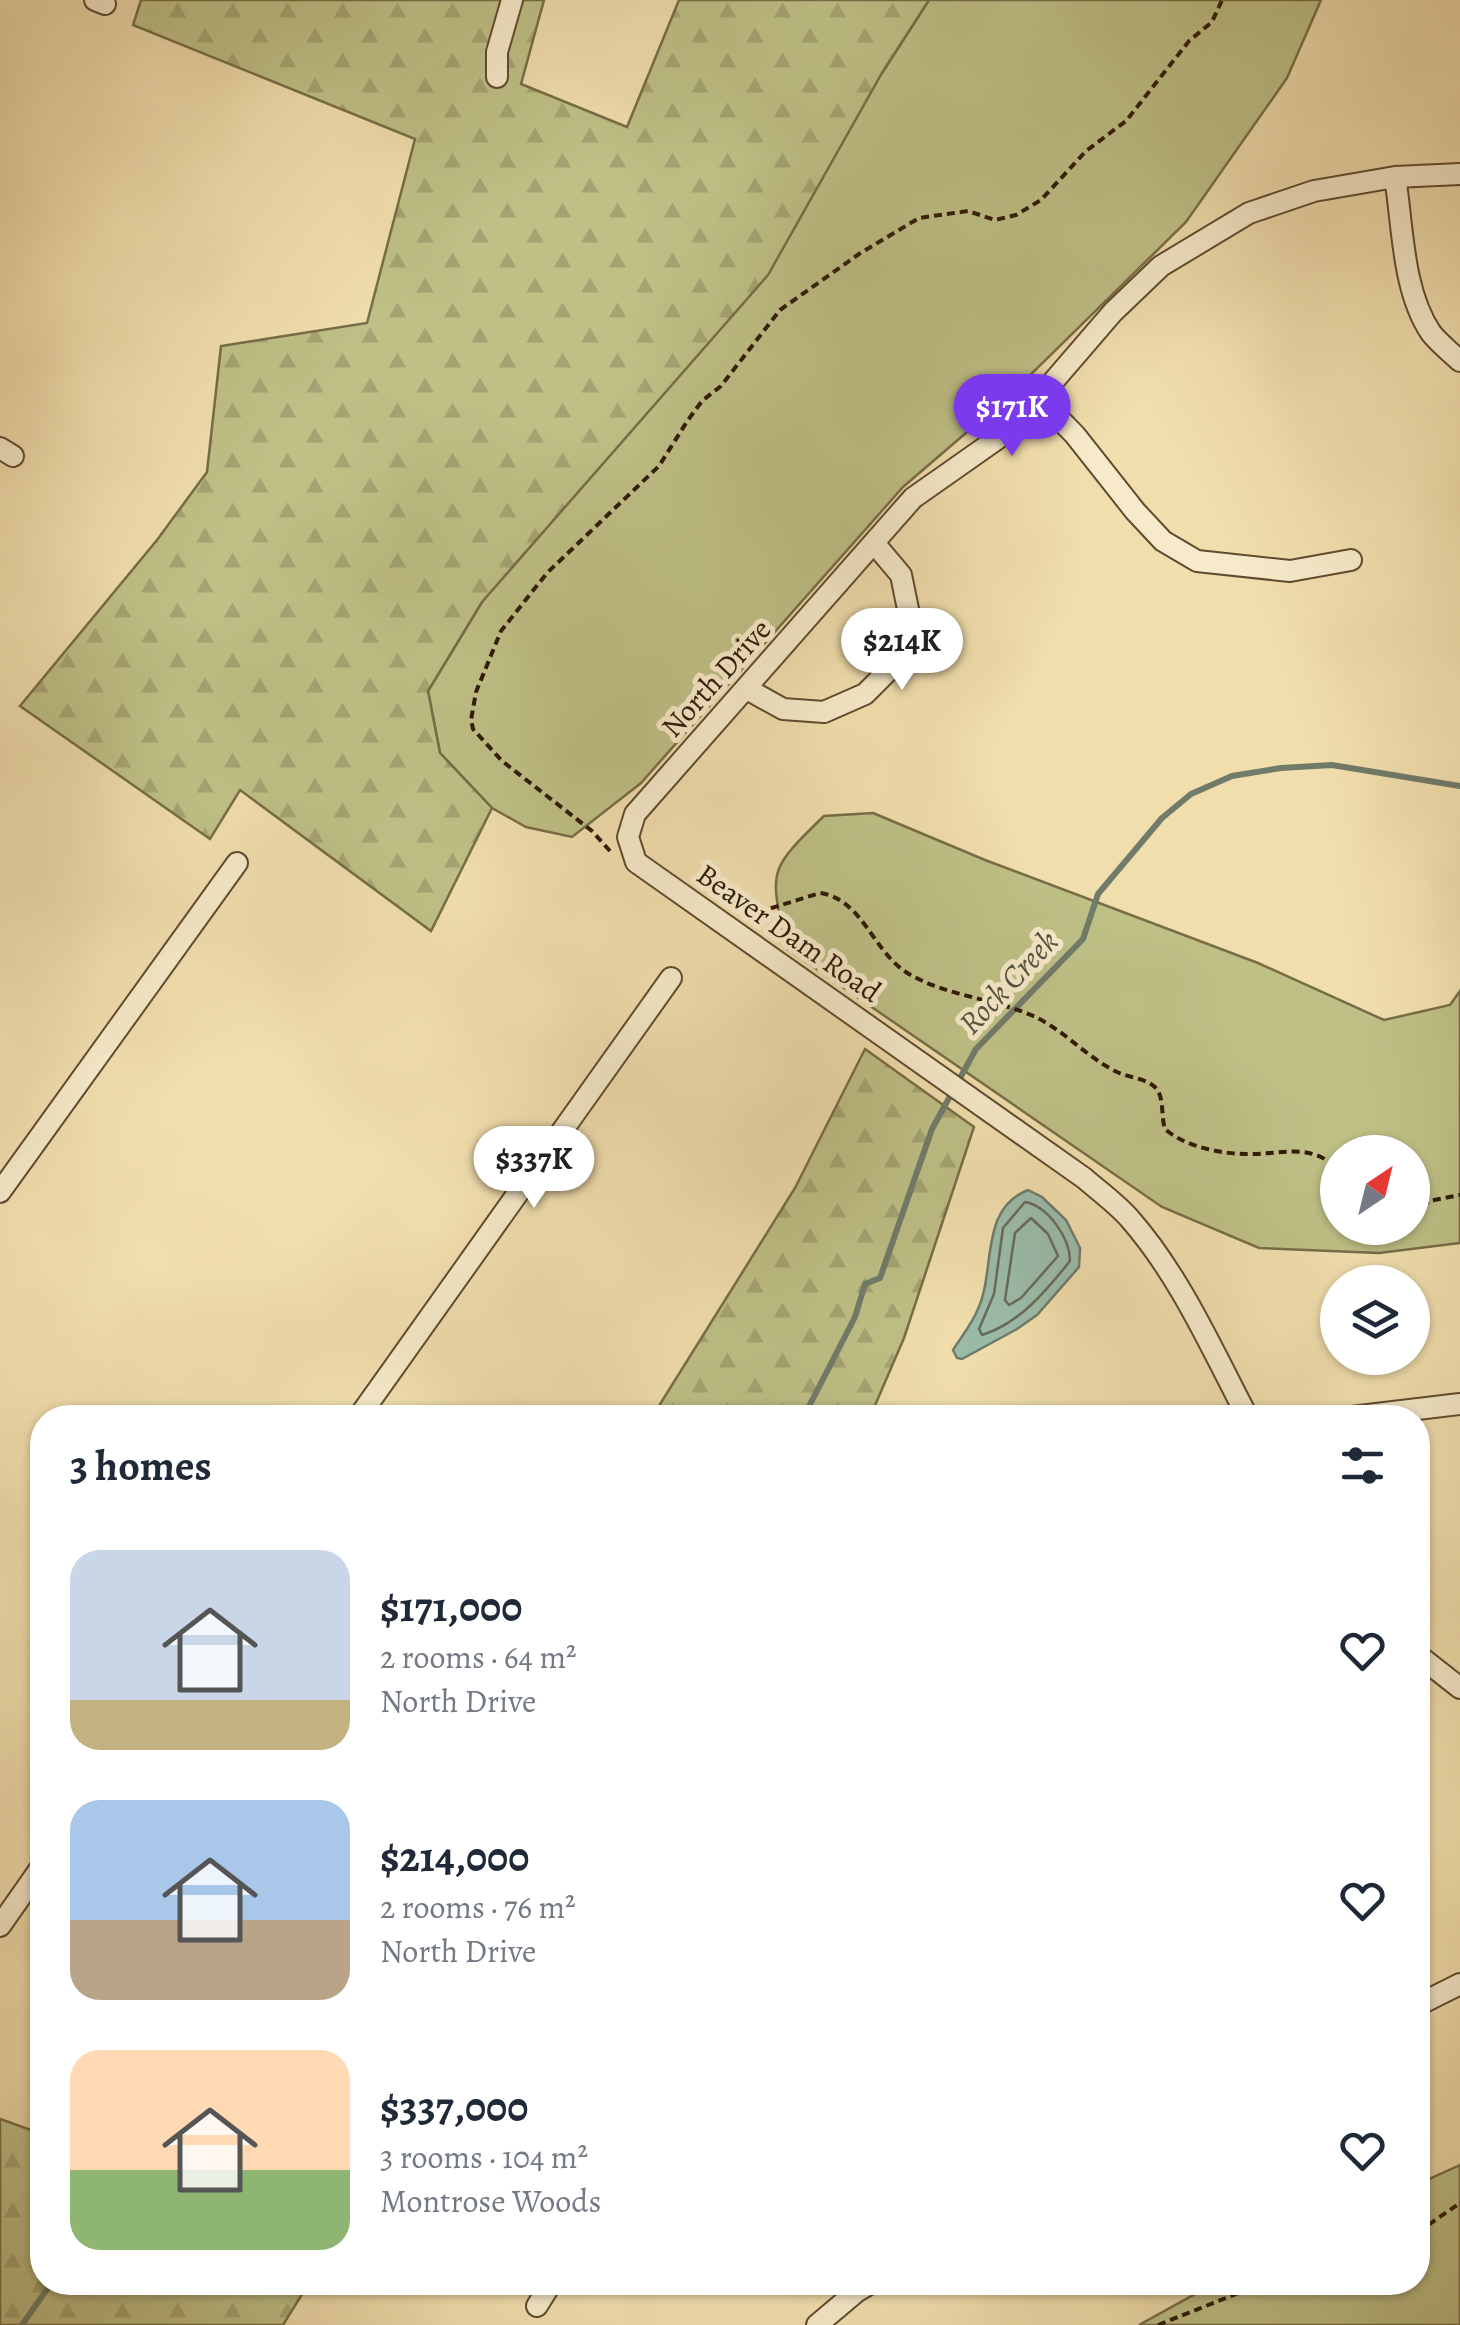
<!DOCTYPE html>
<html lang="en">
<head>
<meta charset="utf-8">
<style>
  :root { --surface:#fff; --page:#f6f6f7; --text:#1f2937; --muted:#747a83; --accent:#7c3aed }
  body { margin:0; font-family:Alegreya,serif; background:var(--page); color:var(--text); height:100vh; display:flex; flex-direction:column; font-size:38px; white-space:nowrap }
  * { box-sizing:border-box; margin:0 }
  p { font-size:32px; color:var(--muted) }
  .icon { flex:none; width:55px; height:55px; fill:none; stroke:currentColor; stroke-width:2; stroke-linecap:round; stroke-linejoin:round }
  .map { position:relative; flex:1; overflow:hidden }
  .side { position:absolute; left:30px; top:1405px; width:1400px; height:890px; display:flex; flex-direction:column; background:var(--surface); border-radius:40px; box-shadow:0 2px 8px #0004 }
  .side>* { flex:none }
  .needle { width:65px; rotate:35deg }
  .tools { position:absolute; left:1320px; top:1135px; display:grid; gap:20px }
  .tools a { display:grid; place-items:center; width:110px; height:110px; border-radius:50%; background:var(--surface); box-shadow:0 2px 8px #0004; font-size:50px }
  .price { position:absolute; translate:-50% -85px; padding:0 22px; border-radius:35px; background:#fff; color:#222; font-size:32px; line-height:65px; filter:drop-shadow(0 2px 5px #0008) }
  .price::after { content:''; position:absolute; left:50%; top:60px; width:30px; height:22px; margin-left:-15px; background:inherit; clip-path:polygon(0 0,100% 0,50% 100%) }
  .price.selected { background:var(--accent); color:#fff }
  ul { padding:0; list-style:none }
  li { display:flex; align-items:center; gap:30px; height:250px; padding:0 40px }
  li span { display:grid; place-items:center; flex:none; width:280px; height:200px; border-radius:30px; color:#555 }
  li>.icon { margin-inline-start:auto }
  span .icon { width:120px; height:120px; fill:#fffc; stroke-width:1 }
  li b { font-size:42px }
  h2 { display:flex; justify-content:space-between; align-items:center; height:120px; padding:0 40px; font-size:42px }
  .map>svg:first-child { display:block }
  .grass { fill:#bec086; stroke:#776d46; stroke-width:2.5; fill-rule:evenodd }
  .forest { fill:url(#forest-firs); stroke:#776d46; stroke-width:2.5 }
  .water { fill:#9bbcab; stroke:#707b69; stroke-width:2.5 }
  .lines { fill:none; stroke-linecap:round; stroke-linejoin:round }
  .shore { stroke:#666b58; stroke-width:2.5 }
  .stream { stroke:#707b69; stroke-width:6 }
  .minor-casing { stroke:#604b30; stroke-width:24 }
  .path { stroke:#301a06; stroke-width:4; stroke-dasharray:8 5; stroke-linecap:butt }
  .minor { stroke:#f6eaca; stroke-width:20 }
  .labels { text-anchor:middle; stroke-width:10; stroke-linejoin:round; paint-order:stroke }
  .street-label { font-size:30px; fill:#301a06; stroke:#f6eaca }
  .water-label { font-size:32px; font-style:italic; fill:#555340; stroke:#f6eaca }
</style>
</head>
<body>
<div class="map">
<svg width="1460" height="2325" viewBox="0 0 1460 2325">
  <defs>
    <pattern id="forest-firs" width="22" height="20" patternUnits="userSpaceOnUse" patternTransform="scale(2.5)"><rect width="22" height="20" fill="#bec086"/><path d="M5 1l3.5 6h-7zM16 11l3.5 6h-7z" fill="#a4a472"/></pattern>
  </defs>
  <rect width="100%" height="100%" fill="#f1dead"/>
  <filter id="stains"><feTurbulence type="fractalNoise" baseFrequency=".002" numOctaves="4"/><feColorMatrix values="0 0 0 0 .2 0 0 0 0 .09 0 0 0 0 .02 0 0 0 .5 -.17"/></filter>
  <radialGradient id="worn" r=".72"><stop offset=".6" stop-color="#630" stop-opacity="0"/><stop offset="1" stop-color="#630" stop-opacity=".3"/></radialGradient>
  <!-- grass -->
  <path class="grass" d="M929,0h392l-34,78 -101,144 -177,174 -106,91 -262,296 -69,54 -46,-10 -34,-19 -52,-55 -12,-62 54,-89 400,-529z
    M873,813l112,47 273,103 126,57 66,-15 10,-14v252l-81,10 -120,-5 -97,-41 -376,-259c-15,-78 -21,-75 38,-132zM1412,1152v76h-74v-76z
    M1460,2165v160h-321l76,-42 203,-1v-98z"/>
  <!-- forest -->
  <path class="forest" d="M141,0h403l-23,84 106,43 52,-127h250l-47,73 -114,202 -286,327 -54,89 12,62 52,55 -61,123 -191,-141 -30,49 -190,-133 137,-166 50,-68 14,-126 146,-23 48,-184 -282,-114z
    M865,1049l109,78 -70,211 -34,79h-218l143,-229z
    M0,2119l42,15v148l267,1 -26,42h-283z"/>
  <!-- water -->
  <path class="water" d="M1028,1190l14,7 24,23 14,28 -1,19 -42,48 -20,14 -55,30 -5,-1 -4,-8c8,-13 19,-26 25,-41 18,-39 1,-100 50,-119z"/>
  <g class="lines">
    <!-- shore -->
    <path class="shore" d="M1025,1202c23,4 45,36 45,59 -24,30 -50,62 -88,74l-3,-6 15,-35 9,-66z
      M1031,1218l17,16 10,22 -37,42 -12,7 -4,-5 10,-67z"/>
    <!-- stream -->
    <path class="stream" d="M803,1418l52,-101 10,-33 15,-6 52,-149 44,-80 107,-110 15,-45 64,-76 29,-24 41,-18 49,-8 51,-3 128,21
      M22,2325l30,-43"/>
    <defs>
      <path id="minor" d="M95,0l10,4
        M497,77v-25l15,-52
        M1395,177c8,49 7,113 36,156 8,10 19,19 29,28
        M1039,398l36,37 60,76 28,30 34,20 93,10 61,-11
        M0,448l13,8
        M747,689l36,20 41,3 41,-18 34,-34 10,-46 -8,-39 -27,-32
        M0,1192l237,-329
        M358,1418l313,-440
        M1248,1418c-35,-67 -68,-142 -118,-199 -13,-15 -31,-28 -46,-41l-448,-316 -8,-25 7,-23 278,-316 84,-59 42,-41 74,-86 48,-46 88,-53 65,-22 81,-14 65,-3
        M1343,1418l117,-14
        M1418,1655l42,33
        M0,1926l42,-60
        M1418,2005l42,-21
        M537,2306l15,-24
        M817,2325l39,-33 17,-10"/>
    </defs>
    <!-- minor casing -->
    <use href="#minor" class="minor-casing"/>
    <!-- path -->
    <path class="path" d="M610,851l-18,-20 -90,-70 -29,-32 -2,-9 5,-28 25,-61 46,-58 112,-107 29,-46 14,-19 19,-15 59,-76 79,-56 60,-36 49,-7 27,9 21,-5 25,-15 45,-49 40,-30 63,-80 23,-19 10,-22
      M746,916l74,-23c43,6 53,60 89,81 36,21 79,24 117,39 35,13 58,43 91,59 12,6 35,7 41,19 6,11 3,26 7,38 20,18 57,25 83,25 32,1 66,-13 90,17
      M1412,1215l17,-14 31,-6
      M1418,2232l42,-29
      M1298,2282h11
      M1158,2325l108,-43"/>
    <!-- minor -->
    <use href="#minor" class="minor"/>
  </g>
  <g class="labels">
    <!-- street labels -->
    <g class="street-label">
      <text transform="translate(716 678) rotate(-48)" y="10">North Drive</text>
      <text transform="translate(789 933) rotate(35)" y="10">Beaver Dam Road</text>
    </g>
    <!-- water labels -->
    <g class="water-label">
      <text transform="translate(1008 982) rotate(-47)" y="11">Rock Creek</text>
    </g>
  </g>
  <rect width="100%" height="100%" filter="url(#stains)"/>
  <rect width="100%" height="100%" fill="url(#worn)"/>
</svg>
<div class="tools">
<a><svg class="needle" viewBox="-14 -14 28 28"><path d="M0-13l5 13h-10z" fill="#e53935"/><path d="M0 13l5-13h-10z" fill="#747a83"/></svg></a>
<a><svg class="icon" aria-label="layers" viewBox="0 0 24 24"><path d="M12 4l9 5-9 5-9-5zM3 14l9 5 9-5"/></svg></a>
</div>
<b class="price selected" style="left:1012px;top:459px">$171K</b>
<b class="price" style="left:902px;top:693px">$214K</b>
<b class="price" style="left:534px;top:1211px">$337K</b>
<section class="side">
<h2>3 homes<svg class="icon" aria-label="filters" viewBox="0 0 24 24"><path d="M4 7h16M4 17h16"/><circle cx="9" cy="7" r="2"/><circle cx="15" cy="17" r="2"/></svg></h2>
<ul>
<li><span style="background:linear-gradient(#c9d6e8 75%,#c2b280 0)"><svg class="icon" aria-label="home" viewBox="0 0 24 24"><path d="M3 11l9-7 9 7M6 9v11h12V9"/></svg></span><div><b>$171,000</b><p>2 rooms · 64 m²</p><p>North Drive</p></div><svg class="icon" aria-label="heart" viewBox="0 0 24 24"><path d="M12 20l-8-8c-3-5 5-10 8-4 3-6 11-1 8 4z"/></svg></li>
<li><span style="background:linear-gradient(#a9c7e8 60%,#b9a48a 0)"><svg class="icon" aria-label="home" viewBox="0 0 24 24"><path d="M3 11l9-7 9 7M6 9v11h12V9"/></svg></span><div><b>$214,000</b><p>2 rooms · 76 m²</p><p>North Drive</p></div><svg class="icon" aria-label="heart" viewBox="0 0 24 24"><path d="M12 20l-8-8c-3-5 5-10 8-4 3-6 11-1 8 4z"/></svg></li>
<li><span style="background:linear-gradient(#ffd9b3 60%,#8fb573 0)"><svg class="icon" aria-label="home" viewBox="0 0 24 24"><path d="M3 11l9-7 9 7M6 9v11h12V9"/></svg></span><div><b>$337,000</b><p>3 rooms · 104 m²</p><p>Montrose Woods</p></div><svg class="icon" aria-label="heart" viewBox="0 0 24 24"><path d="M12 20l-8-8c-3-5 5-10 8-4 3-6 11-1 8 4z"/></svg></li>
</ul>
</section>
</div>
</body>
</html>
